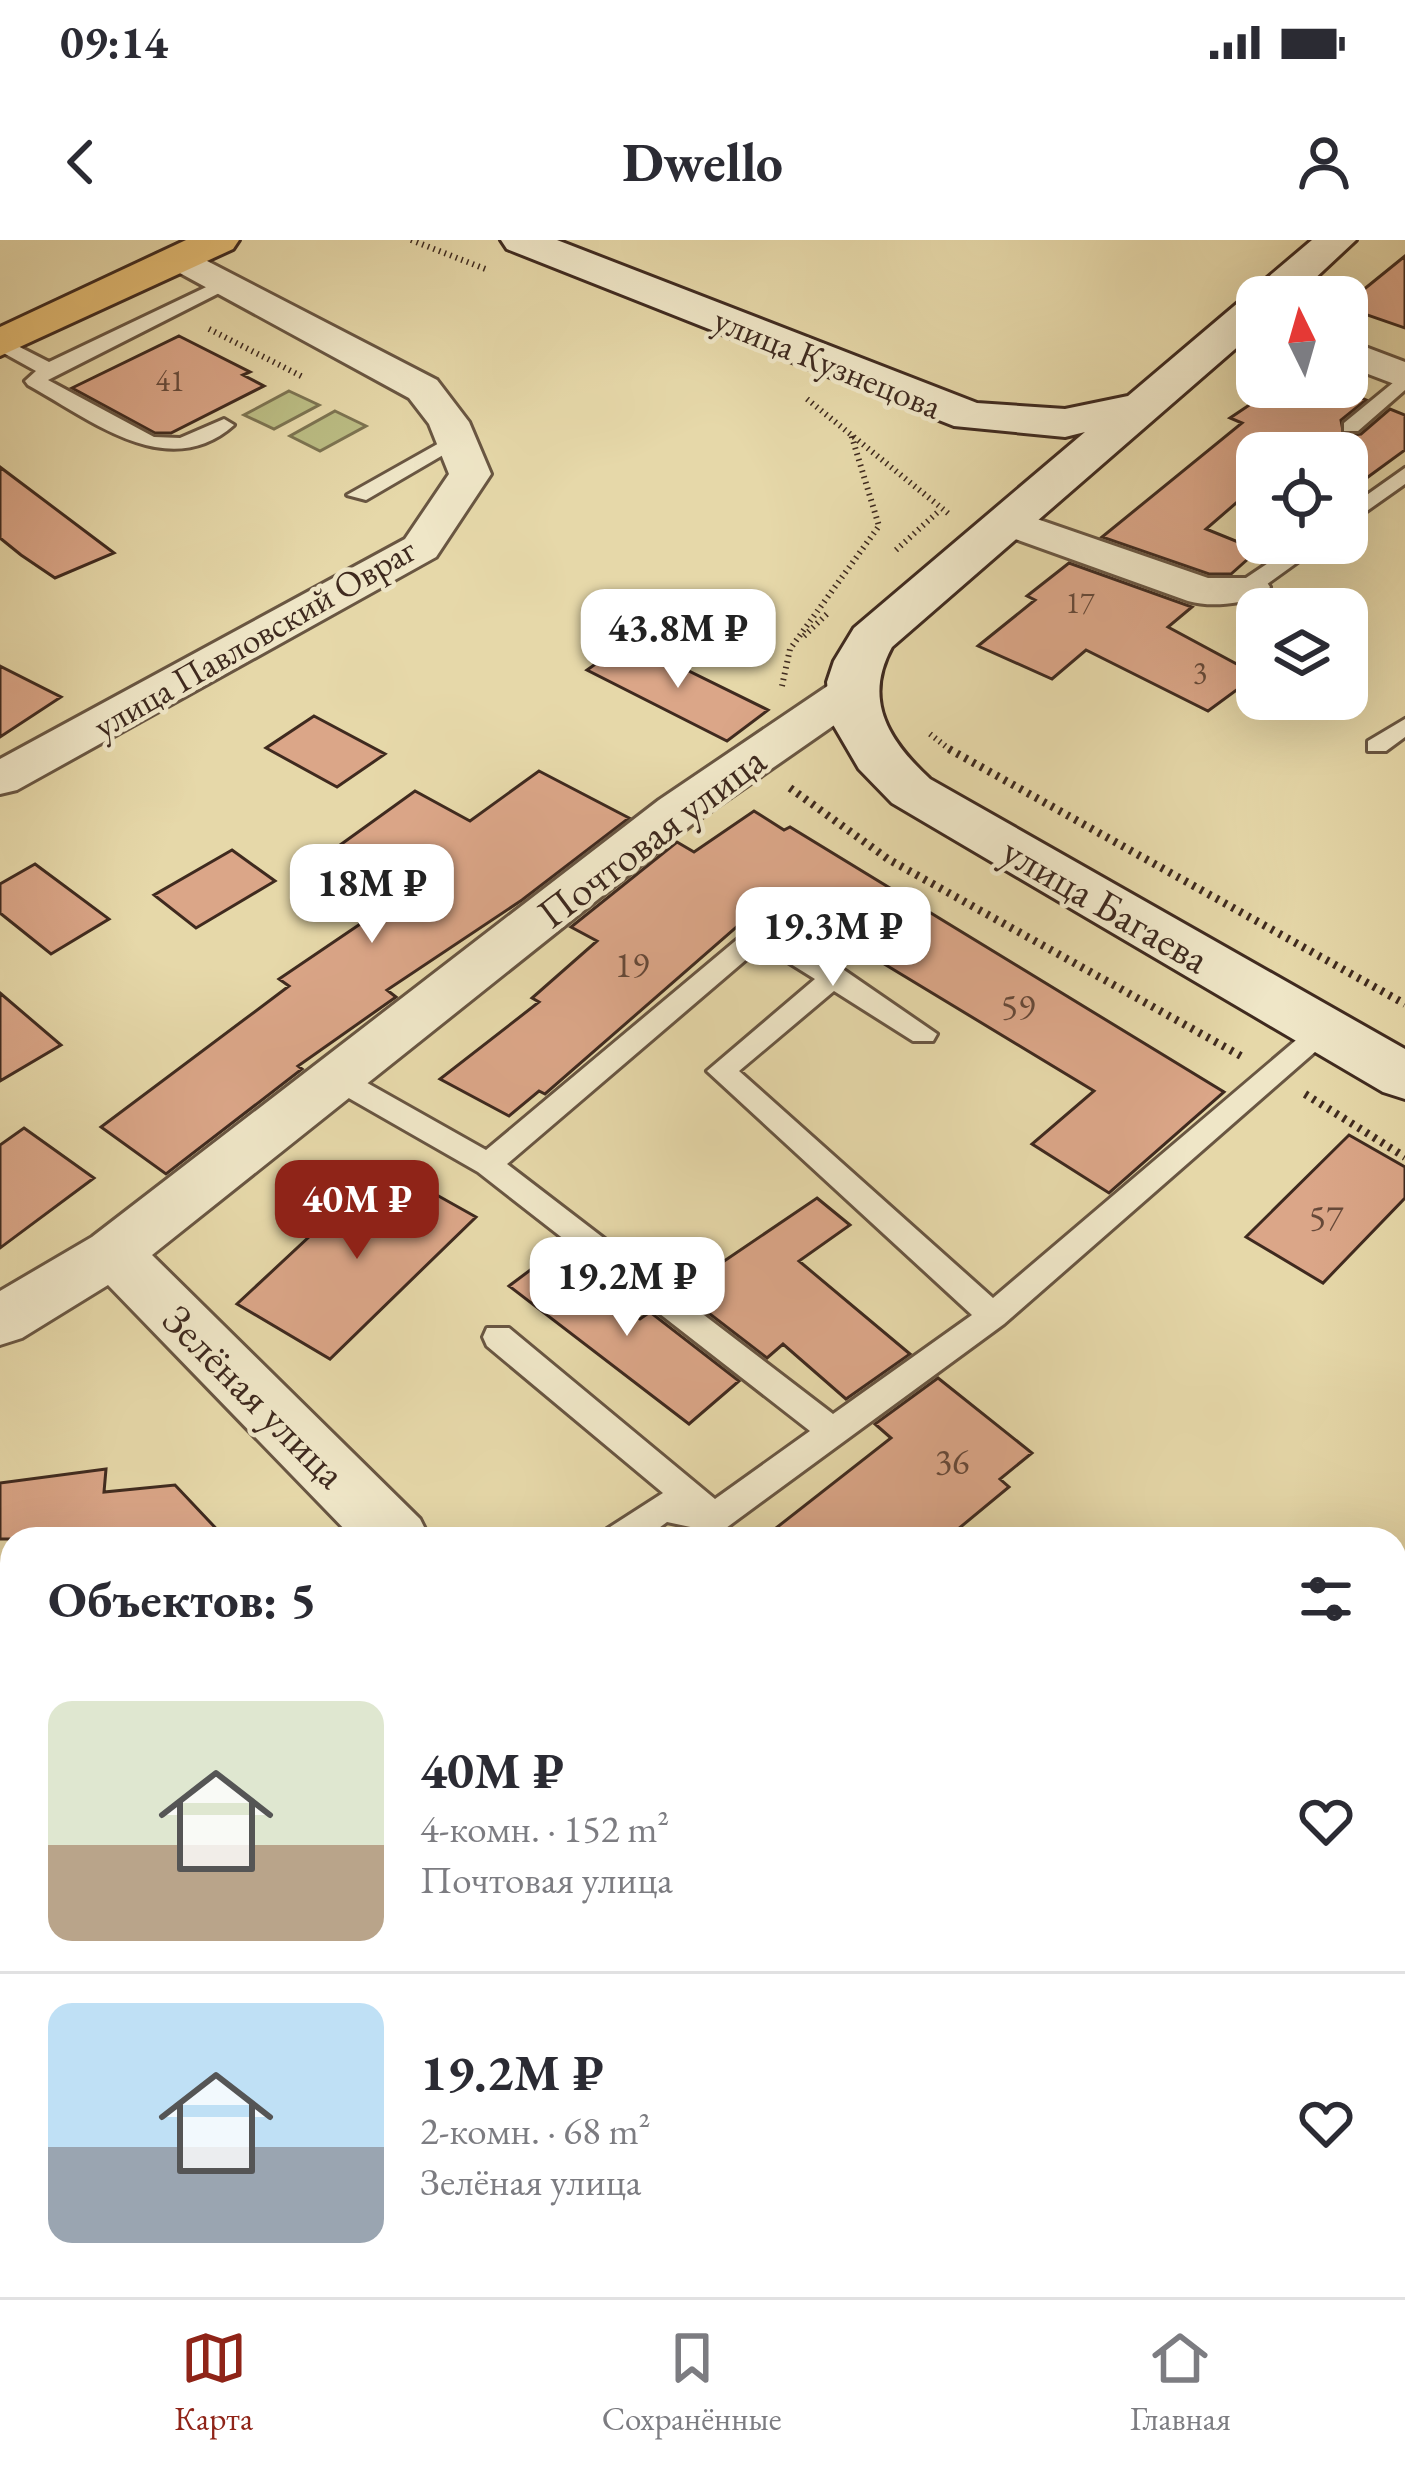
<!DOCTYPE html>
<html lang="ru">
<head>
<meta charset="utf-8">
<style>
  :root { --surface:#fff; --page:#f2f2f3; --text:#2b2b33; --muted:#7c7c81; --line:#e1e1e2; --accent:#8f2418 }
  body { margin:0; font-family:"EB Garamond",serif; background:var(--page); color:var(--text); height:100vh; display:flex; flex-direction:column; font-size:45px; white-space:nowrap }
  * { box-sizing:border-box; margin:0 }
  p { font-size:39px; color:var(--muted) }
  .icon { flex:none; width:66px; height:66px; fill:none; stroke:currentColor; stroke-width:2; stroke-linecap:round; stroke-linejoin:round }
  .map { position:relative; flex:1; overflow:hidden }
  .side { position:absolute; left:0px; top:1287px; width:1407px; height:771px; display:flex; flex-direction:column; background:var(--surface); border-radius:36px 36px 0 0; box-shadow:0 12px 48px #0002 }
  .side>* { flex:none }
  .needle { width:78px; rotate:355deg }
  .tools { position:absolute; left:1236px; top:36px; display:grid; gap:24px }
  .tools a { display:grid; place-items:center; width:132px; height:132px; border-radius:24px; background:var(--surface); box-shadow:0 12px 48px #0002; font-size:60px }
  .price { position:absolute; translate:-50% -102px; padding:0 27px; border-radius:24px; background:#fff; color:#222; font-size:39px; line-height:78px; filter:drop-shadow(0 3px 6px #0008) }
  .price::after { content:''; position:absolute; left:50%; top:72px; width:36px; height:27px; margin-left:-18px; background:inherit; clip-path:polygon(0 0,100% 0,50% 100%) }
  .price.active { background:var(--accent); color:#fff }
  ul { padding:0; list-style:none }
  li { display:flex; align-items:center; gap:36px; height:300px; padding:0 48px }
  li+li { border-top:3px solid var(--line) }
  li span { display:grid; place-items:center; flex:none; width:336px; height:240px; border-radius:24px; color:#555 }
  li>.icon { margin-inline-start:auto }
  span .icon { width:144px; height:144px; fill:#fffc; stroke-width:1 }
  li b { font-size:51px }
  h2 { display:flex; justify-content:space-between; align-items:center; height:144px; padding:0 48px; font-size:51px }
  .status { display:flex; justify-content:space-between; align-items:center; height:84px; padding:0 60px; background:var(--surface); direction:ltr }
  .status svg { height:33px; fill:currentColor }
  header { display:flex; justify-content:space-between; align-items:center; height:156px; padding:0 48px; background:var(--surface); font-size:54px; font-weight:700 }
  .tabs { display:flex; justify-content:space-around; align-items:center; height:168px; border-top:3px solid var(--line); background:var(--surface); font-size:33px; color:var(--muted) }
  .tabs a { display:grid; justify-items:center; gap:6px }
  .tabs .active { color:var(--accent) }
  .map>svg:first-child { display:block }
  .green { fill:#bbbd84; stroke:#7d7452; stroke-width:3 }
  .building { fill:#dba688; stroke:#3f2a1f; stroke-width:3 }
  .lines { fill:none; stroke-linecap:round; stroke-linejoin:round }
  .lane-casing { stroke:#695642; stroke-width:6 }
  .street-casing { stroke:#695642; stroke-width:6 }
  .secondary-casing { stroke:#3f2a1f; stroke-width:6 }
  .primary-casing { stroke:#3f2a1f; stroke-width:6 }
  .path-far1 { stroke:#3f2a1f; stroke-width:6; stroke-dasharray:1.5 4.5; stroke-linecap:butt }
  .path { stroke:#3f2a1f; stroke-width:8; stroke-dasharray:3 6; stroke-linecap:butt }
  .lane { fill:#efe6c7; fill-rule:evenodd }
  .street { fill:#efe6c7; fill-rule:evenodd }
  .secondary { fill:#efe6c7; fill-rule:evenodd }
  .primary { fill:#e3bc74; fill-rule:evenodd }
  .labels { text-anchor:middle; stroke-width:9; stroke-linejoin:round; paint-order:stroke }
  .far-number-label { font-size:30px; fill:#664939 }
  .far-street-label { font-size:36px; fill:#3f2a1f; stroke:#efe6c7 }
  .number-label { font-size:36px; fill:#664939 }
  .street-label { font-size:42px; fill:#3f2a1f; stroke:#efe6c7 }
</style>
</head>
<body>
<div class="status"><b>09:14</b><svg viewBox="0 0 49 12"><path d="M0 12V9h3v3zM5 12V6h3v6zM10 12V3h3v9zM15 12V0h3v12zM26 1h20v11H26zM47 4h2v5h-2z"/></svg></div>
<header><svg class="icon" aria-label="back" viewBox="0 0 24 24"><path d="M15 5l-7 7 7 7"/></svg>Dwello<svg class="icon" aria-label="person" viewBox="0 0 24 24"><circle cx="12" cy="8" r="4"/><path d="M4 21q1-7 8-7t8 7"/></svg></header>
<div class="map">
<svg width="1405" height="2057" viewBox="0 0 1405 2057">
  <rect width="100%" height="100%" fill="#e6d8a9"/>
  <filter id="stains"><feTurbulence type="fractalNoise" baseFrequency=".00167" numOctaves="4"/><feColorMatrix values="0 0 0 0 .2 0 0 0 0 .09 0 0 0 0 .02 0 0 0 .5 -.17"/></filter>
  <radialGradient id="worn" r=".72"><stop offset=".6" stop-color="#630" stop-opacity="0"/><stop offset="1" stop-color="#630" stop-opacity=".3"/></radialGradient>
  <!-- green -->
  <path class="green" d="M289,151l30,14 -45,24 -30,-14z
    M335,171l31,15 -46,25 -30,-15z"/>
  <!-- building -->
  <path class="building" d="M1405,16v72l-58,-20v-5z
    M179,96l71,36 -7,3 21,11 -93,47h-16l-83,-45z
    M1276,147h59l31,13 -25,20 3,16 17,-2 29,-25 15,6v35l-37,27 -21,-9v-15h-90v32l-51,44 52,21 -27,24h-22l-107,-37 140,-114 -12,-5z
    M0,227l114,86 -59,25 -34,-23 -21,-17z
    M1069,323l123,44 -24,20 89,48 -49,36 -122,-61 -34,29 -74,-33 57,-46 -8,-4z
    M628,401l140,69 -41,31 -140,-71z
    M0,426l61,31 -61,40z
    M314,476l71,38 -48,33 -71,-39z
    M539,531l90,47 -107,82 -135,90 9,7 -98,69 4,3 -136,105 -65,-47 188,-141 -10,-7 93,-63 -68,-45 111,-80 55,30z
    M754,571l30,19 6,-3 434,265 -115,101 -77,-49 62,-53 -322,-195 -227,198 -6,-3 -30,25 -69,-37 99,-77 -7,-4 65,-57 -26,-14 106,-85 17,10z
    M232,610l43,31 -79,47 -42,-33z
    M35,624l74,55 -58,35 -51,-41v-29z
    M0,753l61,52 -61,36z
    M24,888l70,50 -94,70v-103z
    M1349,895l56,32v31l-82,85 -77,-46z
    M385,926l91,51 -146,142 -93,-55z
    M817,958l33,27 -51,36 111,93 -64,45 -63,-55 -16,14 -87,-67z
    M553,1013l87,66 10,-7 89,69 -50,43 -180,-138z
    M938,1138l94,75 -32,26 9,8 -63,52h-184l129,-101 -16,-14z
    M106,1229l-2,23 71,-7 51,54h-226v-56z"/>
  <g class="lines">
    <defs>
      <path id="lane" d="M221,40l16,4 -189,96 106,57 26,1 44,-19 10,6c-66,59 -144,-6 -206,-40l-3,-4 11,-10 -36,-20v-14l49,25z
        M1405,133v17l-47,41h-14v-8z
        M450,197l17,4 -101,59 -19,-5z
        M1405,228v16l-58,41v-16z
        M1298,303h26l-68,49h-16v-10z
        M1405,479v18l-19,14h-18v-10z
        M761,684l83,46 93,64 -4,7h-20l-79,-50 -95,80 254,227 322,-274h20l4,7 -335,293 -278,204 -12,4 -47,-10 -23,17h-42l5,-10 56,-36 -176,-147 -4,-9 4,-9h22l206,171 95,-68 -332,-259 -152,-87 -4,-7 14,-10 10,3 140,79 266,-223zM762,706l53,33 -108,92 265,244 -139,99 -326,-250z
        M12,1811v41l-12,5v-41z"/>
      <path id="street" d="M180,7l257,133 32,42 22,52 -55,83 -419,233 -17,4v-35l405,-220 44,-65 -20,-50 -20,-26 -242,-132 -6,-8z
        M1347,100l58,22v26l-58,-22z
        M1008,269l200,69h56l6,9 -6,9c-25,7 -51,12 -76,5l-195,-70 -7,-9 7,-9z
        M849,439l17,4 7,10 -7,10 -171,119 -543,433 268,264 10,20h-76l-246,-254 -86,53 -22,7v-54l92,-54 567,-437 173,-117z
        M1078,2046h88l5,11h-89z"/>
      <path id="secondary" d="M501,0h56l420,163 88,6 63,-13 184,-156h44l-61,57h-38v33l-365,317c-30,54 -2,95 38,132l475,270v50l-22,-7 -491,-289 -33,-34 -28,-48 -4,-39 7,-21 20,-33 231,-196 -20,5 -111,-11 -447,-177z"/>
      <path id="primary" d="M186,0h53l-6,9 -233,107v-29z"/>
    </defs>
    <!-- lane casing -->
    <use href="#lane" class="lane-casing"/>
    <!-- street casing -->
    <use href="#street" class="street-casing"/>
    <!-- secondary casing -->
    <use href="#secondary" class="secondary-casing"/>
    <!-- primary casing -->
    <use href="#primary" class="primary-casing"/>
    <!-- path-far1 -->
    <path class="path-far1" d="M411,0l77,30
      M209,89l94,48
      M807,159l142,115
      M896,310l43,-39
      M804,396l24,-23
      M782,446l8,-37 89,-123 -28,-92
      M930,494l23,18"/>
    <!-- path -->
    <path class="path" d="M949,509l456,255
      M790,548l98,71 353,197
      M1305,854l100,63"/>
    <!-- lane -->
    <use href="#lane" class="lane"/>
    <!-- street -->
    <use href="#street" class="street"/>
    <!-- secondary -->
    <use href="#secondary" class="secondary"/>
    <!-- primary -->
    <use href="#primary" class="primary"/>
  </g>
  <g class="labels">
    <!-- far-number labels -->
    <g class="far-number-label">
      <text x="170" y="151">41</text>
      <text x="1080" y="373">17</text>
      <text x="1200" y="443">3</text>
    </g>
    <!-- far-street labels -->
    <g class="far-street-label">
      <text transform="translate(828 122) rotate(22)" y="13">улица Кузнецова</text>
      <text transform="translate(254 397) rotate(-30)" y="13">улица Павловский Овраг</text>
    </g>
    <!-- number labels -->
    <g class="number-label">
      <text x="632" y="737">19</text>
      <text x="1018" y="779">59</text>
      <text x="1326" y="990">57</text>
      <text x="952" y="1234">36</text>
    </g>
    <!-- street labels -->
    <g class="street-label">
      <text transform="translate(651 596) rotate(-37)" y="15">Почтовая улица</text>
      <text transform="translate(1106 664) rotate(30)" y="15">улица Багаева</text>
      <text transform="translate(255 1156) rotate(45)" y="15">Зелёная улица</text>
    </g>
  </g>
  <rect width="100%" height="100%" filter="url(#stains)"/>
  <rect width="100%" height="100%" fill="url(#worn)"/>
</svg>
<div class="tools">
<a><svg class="needle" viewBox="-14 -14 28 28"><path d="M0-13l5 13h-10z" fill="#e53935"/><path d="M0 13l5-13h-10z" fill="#7c7c81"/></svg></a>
<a><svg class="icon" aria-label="locate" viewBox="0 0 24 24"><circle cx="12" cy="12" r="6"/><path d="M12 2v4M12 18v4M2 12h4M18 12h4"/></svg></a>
<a><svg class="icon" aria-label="layers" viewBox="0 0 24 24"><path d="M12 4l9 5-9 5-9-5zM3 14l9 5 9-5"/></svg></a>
</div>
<b class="price" style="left:678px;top:451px">43.8M ₽</b>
<b class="price" style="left:372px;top:706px">18M ₽</b>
<b class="price" style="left:833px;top:749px">19.3M ₽</b>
<b class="price active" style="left:357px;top:1022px">40M ₽</b>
<b class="price" style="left:627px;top:1099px">19.2M ₽</b>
<section class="side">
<h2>Объектов: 5<svg class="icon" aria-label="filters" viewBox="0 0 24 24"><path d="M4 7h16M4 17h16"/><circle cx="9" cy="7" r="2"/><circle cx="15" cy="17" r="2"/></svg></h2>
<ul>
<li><span style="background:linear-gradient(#dfe7d0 60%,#b9a48a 0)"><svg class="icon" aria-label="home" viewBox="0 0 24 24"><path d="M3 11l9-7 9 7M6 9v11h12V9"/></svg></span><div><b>40M ₽</b><p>4-комн. · 152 m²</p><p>Почтовая улица</p></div><svg class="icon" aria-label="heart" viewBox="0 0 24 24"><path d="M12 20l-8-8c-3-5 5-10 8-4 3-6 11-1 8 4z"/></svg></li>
<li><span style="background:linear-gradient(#bfe0f5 60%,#9aa5b1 0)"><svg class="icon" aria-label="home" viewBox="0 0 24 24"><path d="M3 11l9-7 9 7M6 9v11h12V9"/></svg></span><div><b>19.2M ₽</b><p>2-комн. · 68 m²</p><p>Зелёная улица</p></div><svg class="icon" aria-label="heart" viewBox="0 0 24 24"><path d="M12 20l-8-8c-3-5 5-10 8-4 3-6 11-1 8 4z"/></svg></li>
</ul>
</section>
</div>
<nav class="tabs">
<a class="active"><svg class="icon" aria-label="map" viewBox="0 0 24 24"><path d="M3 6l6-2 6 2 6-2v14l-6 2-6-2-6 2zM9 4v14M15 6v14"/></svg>Карта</a>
<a><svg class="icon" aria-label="saved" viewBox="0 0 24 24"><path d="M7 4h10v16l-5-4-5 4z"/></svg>Сохранённые</a>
<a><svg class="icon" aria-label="home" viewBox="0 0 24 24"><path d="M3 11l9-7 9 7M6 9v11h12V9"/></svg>Главная</a>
</nav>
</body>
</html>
